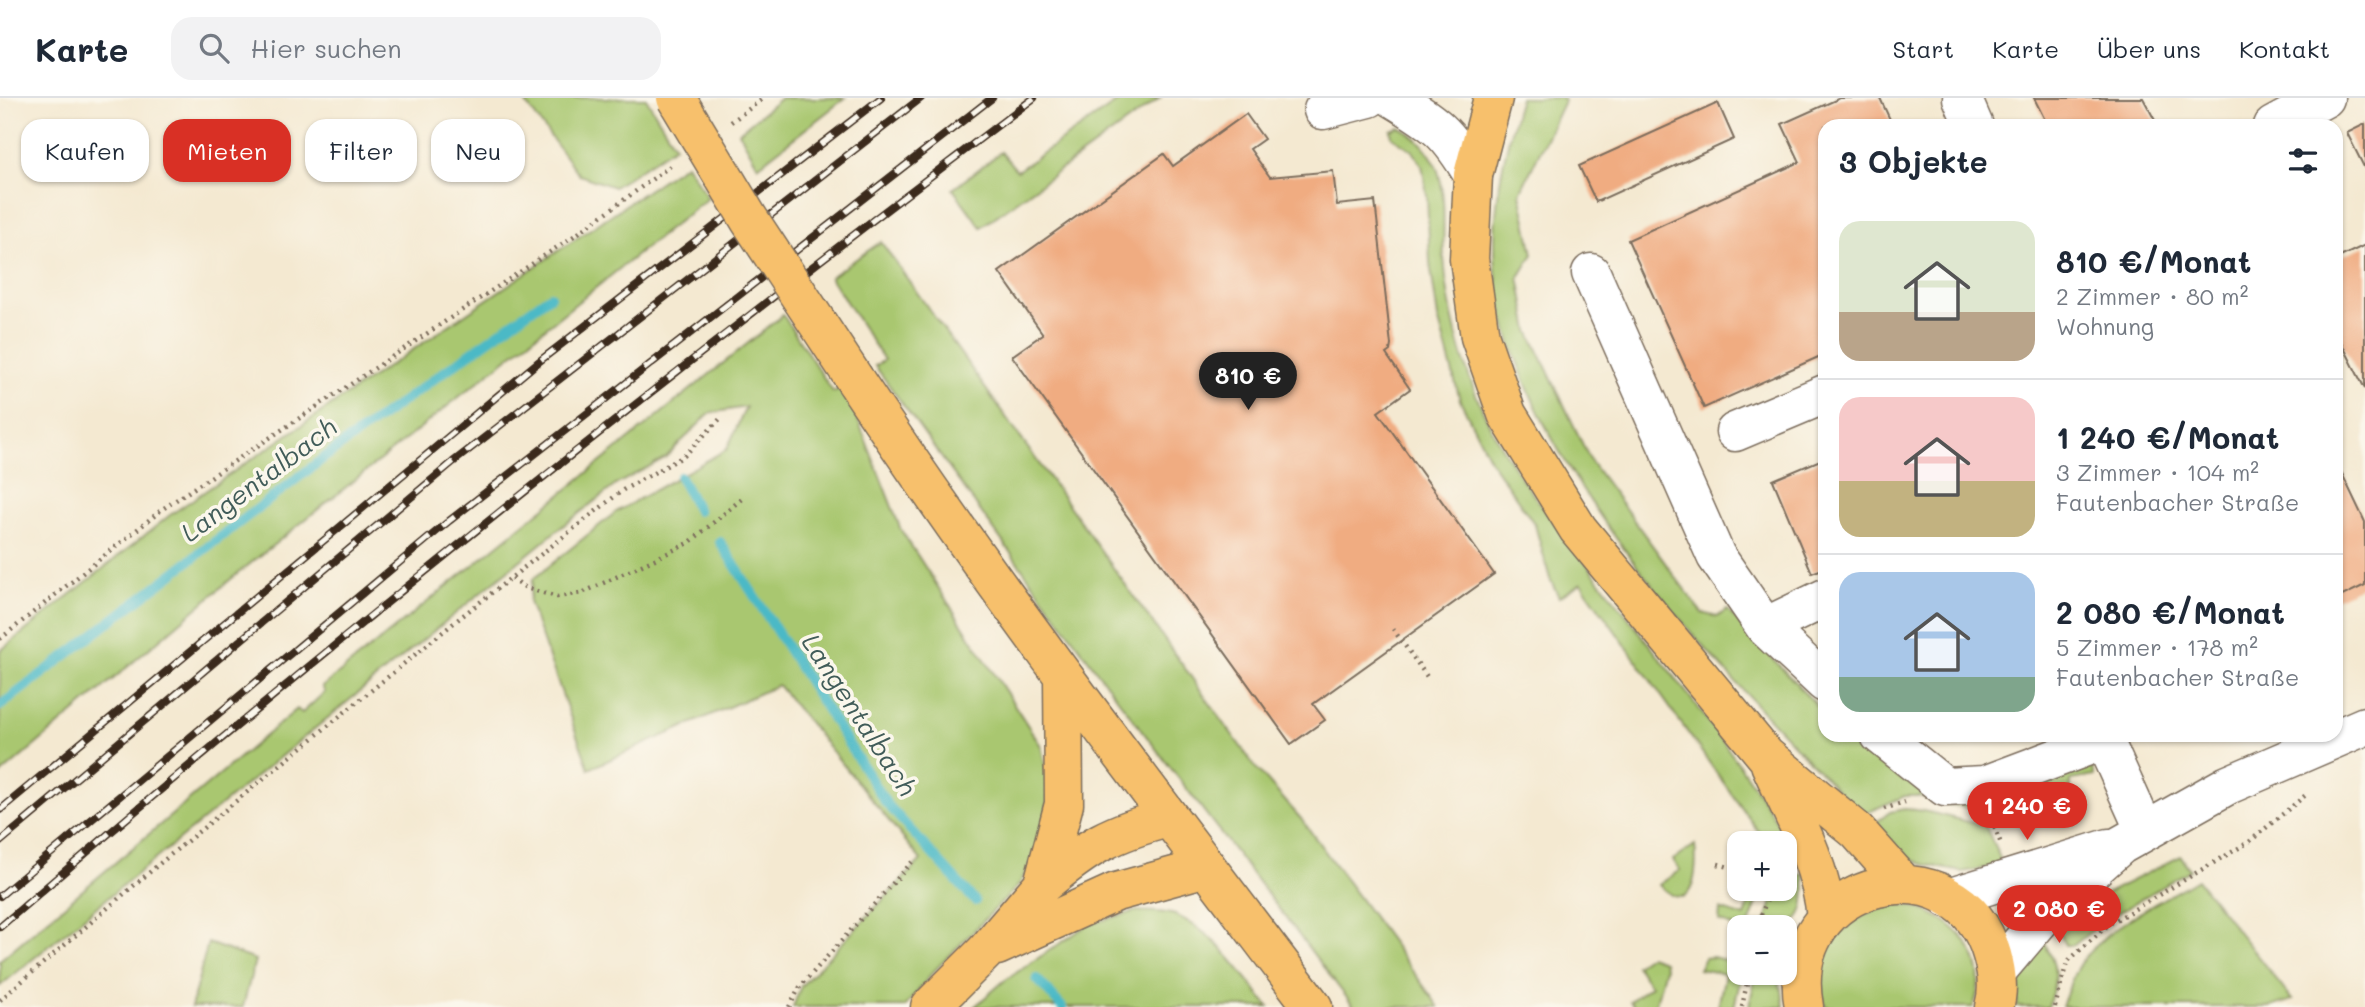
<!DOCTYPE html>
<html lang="de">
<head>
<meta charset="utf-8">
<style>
  :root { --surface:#fff; --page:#f2f2f3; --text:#1f2937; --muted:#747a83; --line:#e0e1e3; --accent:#d93025 }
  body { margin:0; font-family:Mali,sans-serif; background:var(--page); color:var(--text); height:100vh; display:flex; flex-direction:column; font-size:26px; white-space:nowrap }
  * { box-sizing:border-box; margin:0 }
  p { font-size:23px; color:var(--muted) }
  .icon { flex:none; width:38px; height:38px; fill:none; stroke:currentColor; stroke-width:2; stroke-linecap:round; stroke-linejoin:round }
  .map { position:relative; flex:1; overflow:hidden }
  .drawer { position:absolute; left:1818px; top:21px; width:525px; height:623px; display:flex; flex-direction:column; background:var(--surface); border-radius:21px; box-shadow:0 2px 5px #0004 }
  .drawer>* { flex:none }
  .guide { position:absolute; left:21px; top:21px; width:665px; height:63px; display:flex; gap:14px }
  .buttons { position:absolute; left:1727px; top:733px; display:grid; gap:14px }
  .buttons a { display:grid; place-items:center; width:70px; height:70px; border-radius:14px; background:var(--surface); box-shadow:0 2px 5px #0004; font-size:35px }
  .price { position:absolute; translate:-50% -60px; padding:0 16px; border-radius:24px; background:var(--accent); color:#fff; font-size:23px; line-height:46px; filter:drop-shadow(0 2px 4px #0008) }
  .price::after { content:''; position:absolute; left:50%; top:42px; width:21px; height:16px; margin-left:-10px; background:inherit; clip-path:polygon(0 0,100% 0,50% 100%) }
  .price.selected { background:#222; color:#fff }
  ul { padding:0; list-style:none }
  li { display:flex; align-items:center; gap:21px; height:175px; padding:0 21px }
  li+li { border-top:2px solid var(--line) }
  li span { display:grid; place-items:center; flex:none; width:196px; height:140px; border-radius:21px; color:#555 }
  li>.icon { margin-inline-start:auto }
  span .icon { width:84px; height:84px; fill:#fffc; stroke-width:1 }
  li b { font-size:30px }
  h2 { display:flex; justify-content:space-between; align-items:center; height:84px; padding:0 21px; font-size:30px }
  .chip { padding:0 24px; border-radius:21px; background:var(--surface); box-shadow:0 2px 5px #0004; font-size:24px; line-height:63px }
  .chip.selected { background:var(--accent); color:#fff }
  header { display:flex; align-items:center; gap:42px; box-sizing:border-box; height:98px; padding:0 35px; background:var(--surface); border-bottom:2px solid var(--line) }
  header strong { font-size:33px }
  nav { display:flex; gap:38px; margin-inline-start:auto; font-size:24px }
  .search { width:490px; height:63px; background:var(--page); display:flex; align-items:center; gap:18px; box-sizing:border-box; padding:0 24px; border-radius:21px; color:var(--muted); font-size:26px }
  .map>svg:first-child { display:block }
  .green { fill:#a9c76f; stroke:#727846; stroke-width:2 }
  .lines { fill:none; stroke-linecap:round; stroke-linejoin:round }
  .stream { stroke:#4cb9c6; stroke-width:10 }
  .building { fill:#f0ac81 }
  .minor-casing { stroke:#7c6d5d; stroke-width:41 }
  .major-casing { stroke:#7c6d5d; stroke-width:41 }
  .path { stroke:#7c6d5d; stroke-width:4.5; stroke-dasharray:2 5; stroke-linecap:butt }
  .minor { stroke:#fff; stroke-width:38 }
  .major { stroke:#f7c06c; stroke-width:38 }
  .rail-casing { stroke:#3b2a1e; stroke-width:8 }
  .rail { stroke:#fbf7ec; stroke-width:5; stroke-dasharray:16; stroke-linecap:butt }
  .major-bridge-casing { stroke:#7c6d5d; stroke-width:41; stroke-linecap:butt }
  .major-bridge { stroke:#f7c06c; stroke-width:38 }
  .labels { text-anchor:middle; stroke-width:7; stroke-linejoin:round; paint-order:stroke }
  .water-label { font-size:26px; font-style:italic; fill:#415c59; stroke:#fbf7ec }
</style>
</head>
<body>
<header>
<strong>Karte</strong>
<div class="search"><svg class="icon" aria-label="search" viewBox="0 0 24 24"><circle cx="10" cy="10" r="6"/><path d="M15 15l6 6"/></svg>Hier suchen</div>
<nav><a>Start</a><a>Karte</a><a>Über uns</a><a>Kontakt</a></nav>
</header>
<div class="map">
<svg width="2365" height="909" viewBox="0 0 2365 909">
  <rect width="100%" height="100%" fill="#fbf7ec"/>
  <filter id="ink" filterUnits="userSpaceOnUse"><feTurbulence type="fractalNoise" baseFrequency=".0143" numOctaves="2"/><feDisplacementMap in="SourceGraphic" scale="14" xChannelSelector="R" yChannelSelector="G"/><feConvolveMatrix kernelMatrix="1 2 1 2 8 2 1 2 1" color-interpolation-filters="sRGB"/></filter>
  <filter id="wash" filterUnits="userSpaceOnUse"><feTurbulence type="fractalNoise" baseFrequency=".00686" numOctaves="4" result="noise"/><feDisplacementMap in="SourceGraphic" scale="28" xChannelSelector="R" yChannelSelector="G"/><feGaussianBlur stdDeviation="1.57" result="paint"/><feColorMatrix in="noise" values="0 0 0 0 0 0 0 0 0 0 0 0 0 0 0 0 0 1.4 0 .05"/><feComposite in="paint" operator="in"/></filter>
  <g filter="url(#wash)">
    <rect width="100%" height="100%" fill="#f4e9d1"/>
    <!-- green -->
    <path class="green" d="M522,0h124l29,48 -61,41 -35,-12z
      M781,0h64l-87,68 -19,-34z
      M1123,0h37l-179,129 -28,-38 48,-37 16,19z
      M1520,0h43l1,3 -44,92 13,61 -14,23 10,54 62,131 111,151 15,4 10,-7 98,104v21h23l47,32 55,26 139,-35 6,18 -24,4 -1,34 -80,-3 -42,-6 -29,-9h-14l-44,19c-128,-135 -325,-327 -361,-514 -13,-69 0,-136 20,-203z
      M1399,29c16,7 32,25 38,41 10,28 5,61 7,90 4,53 17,104 39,153 24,55 63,100 100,148 74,98 156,192 215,300l-13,7v-22l-29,-1 7,-5 -182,-255 -22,14 -9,-18 -15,-54 -45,-65 -30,-60 -22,-82 -8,-55 -3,-68 -5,-30 -10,-15 -20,-13 -1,-7z
      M686,66l22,34 -477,381 -231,196v-124l170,-136z
      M881,144l375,526 46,52 137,187h-85l-253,-330 -226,-311 9,-6 -54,-83z
      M783,217l50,77 9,-4 10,17 49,125 140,216 9,41 -8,55 -23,43 -87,88 -27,34h-112l8,-21 120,-126 -143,-175 -189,84 -60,-167 4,-23 83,-67 111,-63 19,-42 -36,6 -45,45 -48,26 -62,48 -555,454v-26l297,-251 5,4 23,-21 -3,-5z
      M1904,711c27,0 54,13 81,16l18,40 -41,7 -40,-8 -12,-5 -39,-33 19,-14z
      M1695,747c3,25 -1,75 -36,40l21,-15 -7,-10z
      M2181,758l9,14 -86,51 -30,24h-9l-8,-17 36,-28z
      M1804,775c2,36 2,55 -40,55l10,-33 11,-6v-5z
      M2197,781l95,121 -21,7h-209c5,-15 10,-32 19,-45 28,-37 78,-59 116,-83z
      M1753,791h9l-14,38 -9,2 -20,-8 1,-12 25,8z
      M1899,806c49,6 96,49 74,103h-147c-19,-54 22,-96 73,-103z
      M1137,813c12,1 27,0 38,4 41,17 67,59 94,92h-295l30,-26 85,-57z
      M2043,842c16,29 14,36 5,67h-31c1,-30 5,-46 26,-67z
      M208,845l47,17 -12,47h-52z
      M1649,858l15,5 1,7 -10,39h-21l-4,-6 21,-15 -15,-21z
      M1713,859l26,7 1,9h2l-8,34h-16l7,-33 -26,-5 6,-11z
      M1756,875h14l8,7 4,11 2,16h-35z"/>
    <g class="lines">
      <!-- stream -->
      <path class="stream" d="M680,379l18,34
        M720,444l166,261 89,98
        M0,608l325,-249 225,-161
        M1037,881l25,28"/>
    </g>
    <g id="blocks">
      <!-- building -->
      <path class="building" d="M1840,0h40l13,28h-68v228l-121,54 -76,-168 172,-78 -18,-38z
        M2034,0h109l15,28h-110z
        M1718,5l16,36 -138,63 -17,-36z
        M1246,16l18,25 -14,10 20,28 63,-6 4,34 38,-4 16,144 -1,6 -4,3 24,35 -32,23 116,162 -181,130 12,16 -34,24 -279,-388 31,-22 -44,-62 165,-118 9,12z
        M2365,26v45l-18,-36z
        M2365,147v144l-29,-57v-73z
        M1825,360v110l-13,5 -39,-93z
        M2336,363l29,61v63l-29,14z"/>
    </g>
  </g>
  <g filter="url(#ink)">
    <use href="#blocks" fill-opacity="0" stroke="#7c6d5d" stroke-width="2"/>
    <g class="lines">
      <defs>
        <path id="minor" d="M1393,0c43,26 54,33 80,77
          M1962,0l12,28
          M1323,12l46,-12
          M2273,28l52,-28
          M1591,175l125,283 49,71 60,56
          M1735,334l90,-38
          M1765,529l60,-29
          M1880,637l65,52 40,-2 119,-45 41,91
          M1948,800l161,-50
          M1997,873l56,-66 68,-60 107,-60 137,-59"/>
        <path id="major" d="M1493,0l-20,77 -4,84 11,78 27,77 71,115 188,227 91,75 47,53
          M855,282c143,216 302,421 458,627
          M1770,666c22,49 51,99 56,153
          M1043,786c46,-38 67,-51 125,-66
          M997,848l119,-54 91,-25
          M930,909l55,-55 58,-68 21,-80 -1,-128
          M1804,909c-24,-131 156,-169 188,-52 5,17 7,35 2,52"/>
      </defs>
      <!-- minor casing -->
      <use href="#minor" class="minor-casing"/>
      <!-- major casing -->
      <use href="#major" class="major-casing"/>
      <!-- path -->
      <path class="path" d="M731,24l33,-24
        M512,480l14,10 31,9 25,-4 107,-50 55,-46
        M1393,531l35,49
        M0,541l164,-131 413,-274 96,-70
        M1884,711l21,-7
        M1992,722l9,24
        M2003,722l58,3
        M1718,766l22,6
        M1756,830l15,-39
        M0,902l158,-135 303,-248 162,-127 61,-34 37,-38
        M789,909l11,-20 112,-125
        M1742,909l7,-34
        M2055,909l12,-45 42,-38 140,-82 59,-49"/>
      <!-- minor -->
      <use href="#minor" class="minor"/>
      <!-- major -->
      <use href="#major" class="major"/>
      <defs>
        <path id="rail" d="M0,712l537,-447 344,-265
          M0,744l453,-380 468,-364
          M0,798l449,-375 543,-423
          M0,829c333,-289 681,-563 1034,-829"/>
      </defs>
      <!-- rail casing -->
      <use href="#rail" class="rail-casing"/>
      <!-- rail -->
      <use href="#rail" class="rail"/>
      <defs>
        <path id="major-bridge" d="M676,0l73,121 106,161"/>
      </defs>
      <!-- major-bridge casing -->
      <use href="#major-bridge" class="major-bridge-casing"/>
      <!-- major-bridge -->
      <use href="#major-bridge" class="major-bridge"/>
    </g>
  </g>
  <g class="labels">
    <!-- water labels -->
    <g class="water-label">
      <text transform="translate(259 382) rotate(-37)" y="9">Langentalbach</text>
      <text transform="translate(859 617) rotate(57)" y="9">Langentalbach</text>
    </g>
  </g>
</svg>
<div class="buttons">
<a>+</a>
<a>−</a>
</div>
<b class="price selected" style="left:1248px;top:314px">810 €</b>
<b class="price" style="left:2027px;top:744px">1 240 €</b>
<b class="price" style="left:2059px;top:847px">2 080 €</b>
<div class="guide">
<a class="chip">Kaufen</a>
<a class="chip selected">Mieten</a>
<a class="chip">Filter</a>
<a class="chip">Neu</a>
</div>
<section class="drawer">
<h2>3 Objekte<svg class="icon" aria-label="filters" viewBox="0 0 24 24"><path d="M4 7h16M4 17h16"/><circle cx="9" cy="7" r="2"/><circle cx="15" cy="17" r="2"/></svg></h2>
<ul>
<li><span style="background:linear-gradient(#dfe7d0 65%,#b9a48a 0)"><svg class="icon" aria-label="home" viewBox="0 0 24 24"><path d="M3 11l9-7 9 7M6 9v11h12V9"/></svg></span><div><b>810 €/Monat</b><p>2 Zimmer · 80 m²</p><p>Wohnung</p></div></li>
<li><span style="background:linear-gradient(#f6c9c9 60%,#c2b280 0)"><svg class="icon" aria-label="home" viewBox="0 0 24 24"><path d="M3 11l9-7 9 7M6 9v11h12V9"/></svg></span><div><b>1 240 €/Monat</b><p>3 Zimmer · 104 m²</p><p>Fautenbacher Straße</p></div></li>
<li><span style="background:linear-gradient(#a9c7e8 75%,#7fa58c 0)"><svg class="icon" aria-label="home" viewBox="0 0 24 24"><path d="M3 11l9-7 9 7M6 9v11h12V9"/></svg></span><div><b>2 080 €/Monat</b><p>5 Zimmer · 178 m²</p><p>Fautenbacher Straße</p></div></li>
</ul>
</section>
</div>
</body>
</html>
